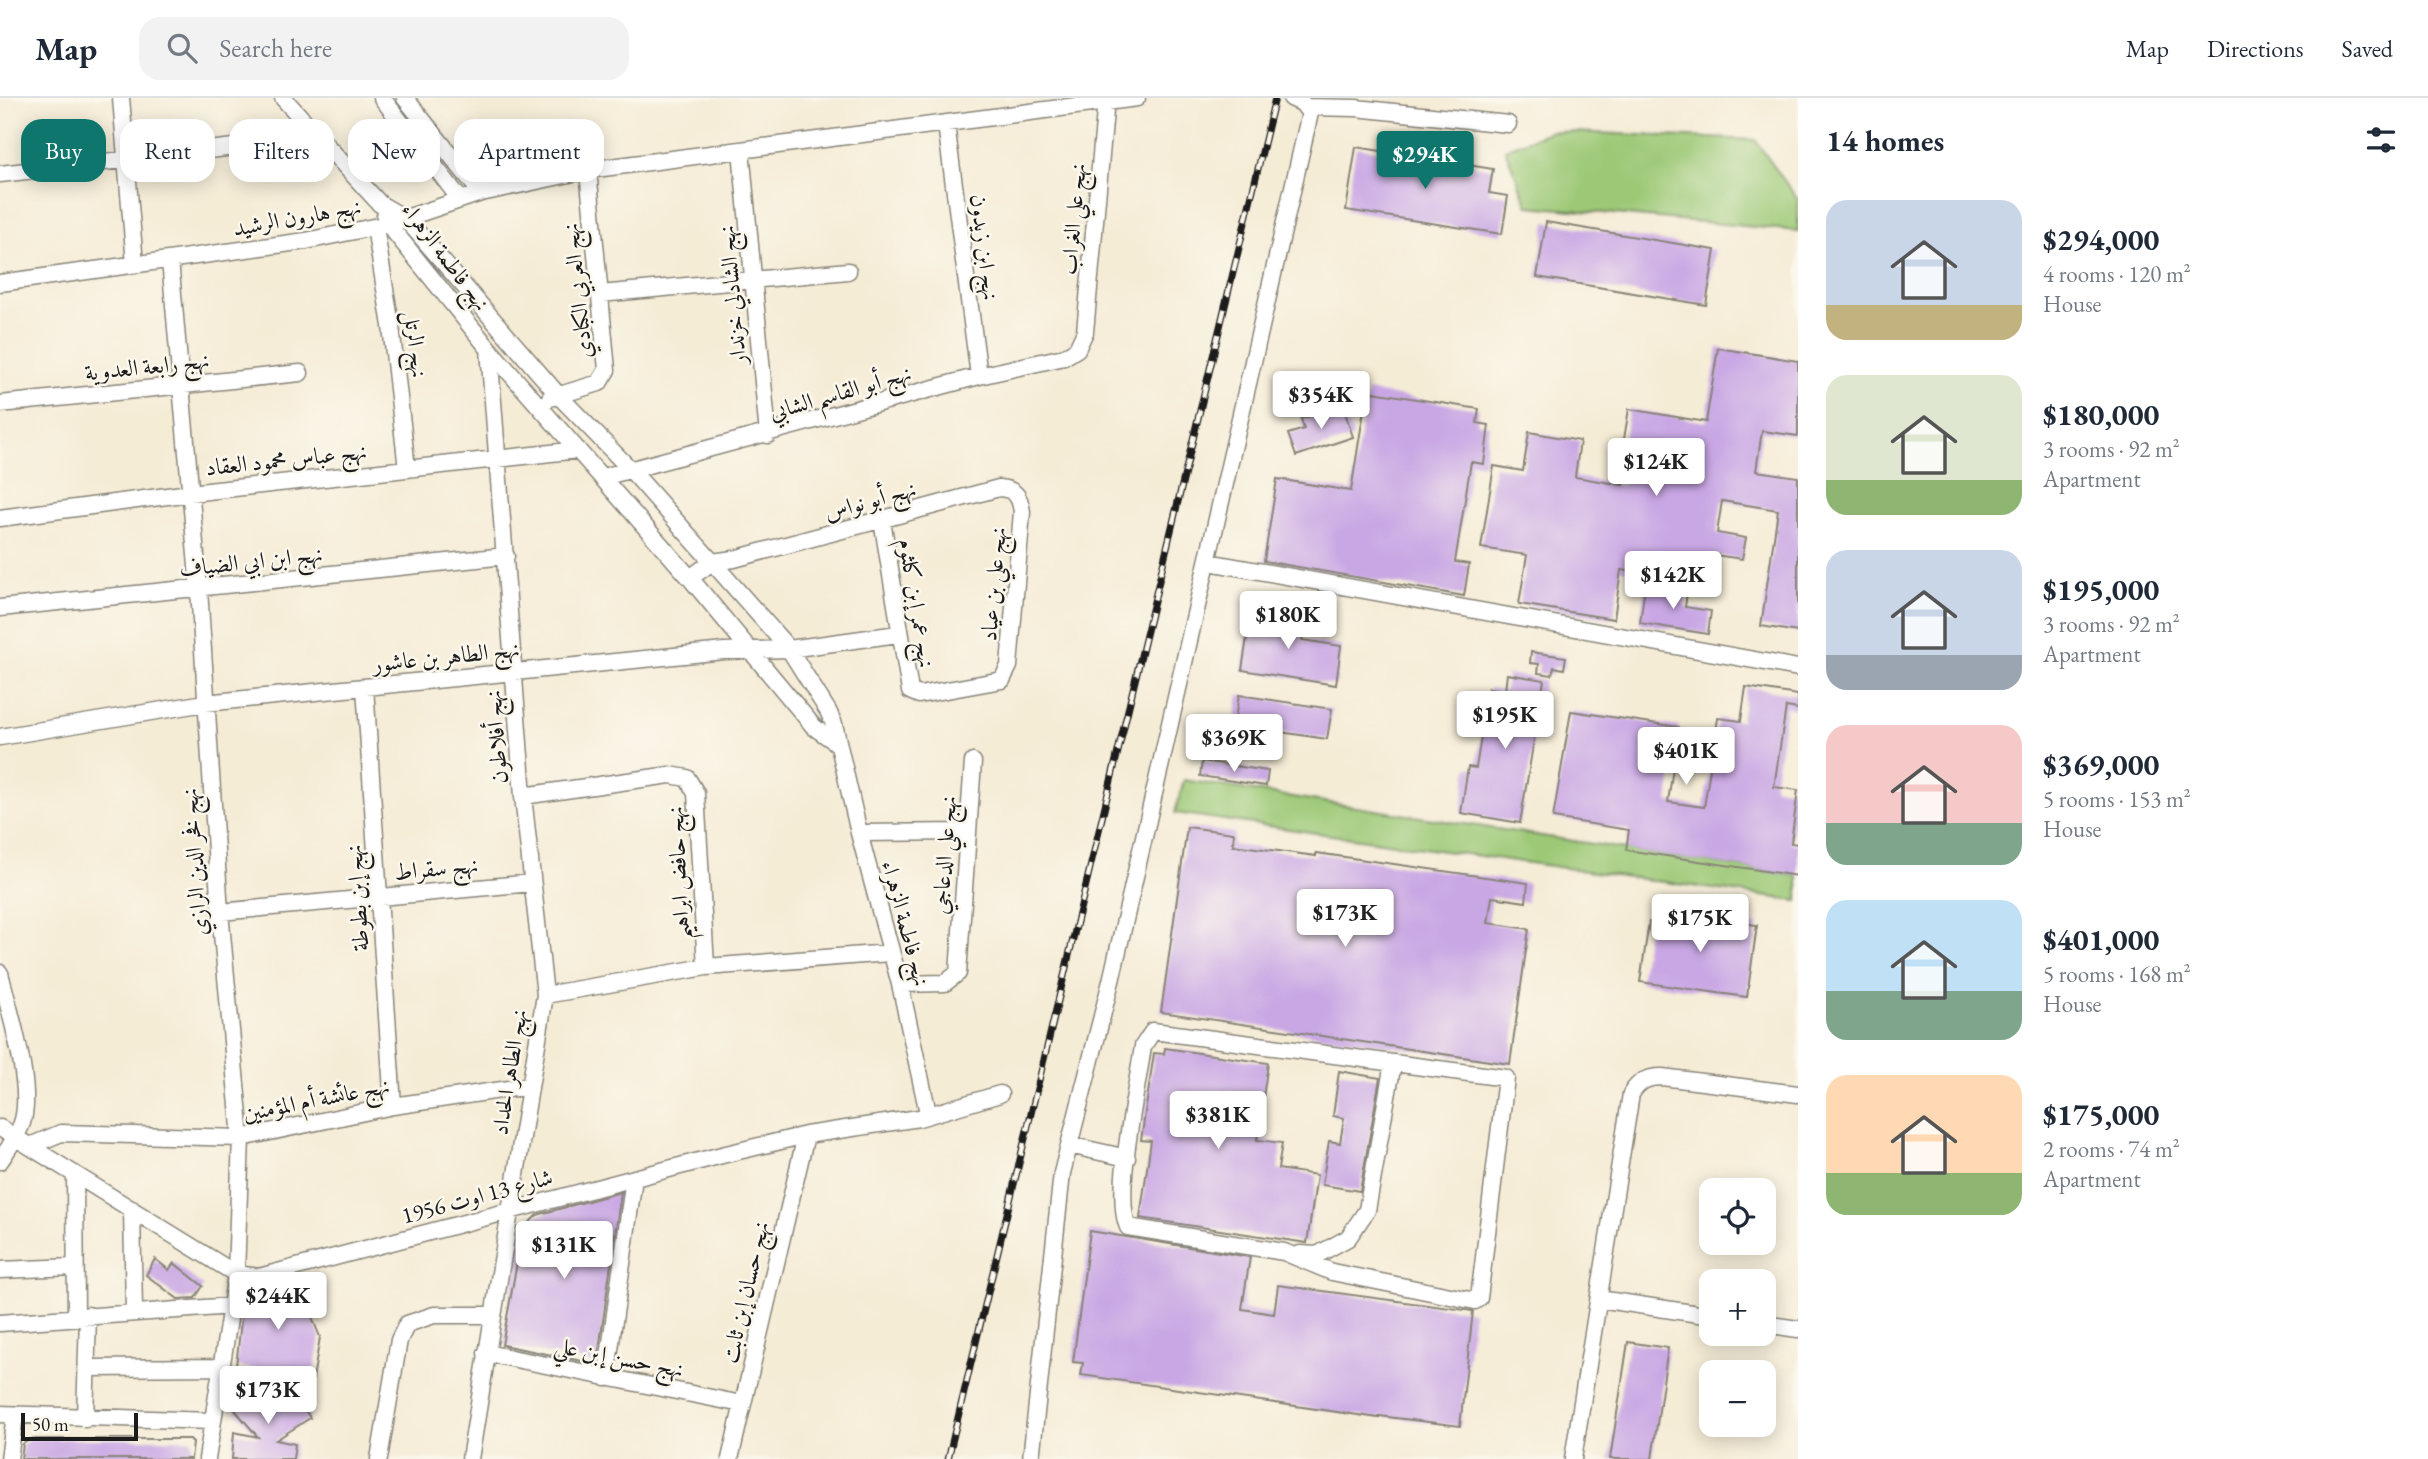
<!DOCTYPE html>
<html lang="en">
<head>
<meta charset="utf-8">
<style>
  :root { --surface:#fff; --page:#f2f2f3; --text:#1f2937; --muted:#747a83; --line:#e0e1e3; --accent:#0f766e }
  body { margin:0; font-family:"EB Garamond",Amiri,serif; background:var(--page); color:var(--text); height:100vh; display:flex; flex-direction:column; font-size:26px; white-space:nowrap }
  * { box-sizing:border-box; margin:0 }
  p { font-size:23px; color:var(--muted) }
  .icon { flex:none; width:38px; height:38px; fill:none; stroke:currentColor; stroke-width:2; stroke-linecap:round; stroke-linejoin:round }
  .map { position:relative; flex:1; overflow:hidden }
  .sheet { display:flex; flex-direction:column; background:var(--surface); width:630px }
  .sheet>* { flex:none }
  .hud { position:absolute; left:21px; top:21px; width:665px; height:63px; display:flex; gap:14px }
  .controls { position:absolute; left:1699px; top:1080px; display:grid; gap:14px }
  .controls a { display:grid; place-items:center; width:77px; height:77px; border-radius:14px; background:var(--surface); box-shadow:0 4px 18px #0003; font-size:35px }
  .scale { position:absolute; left:21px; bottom:18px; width:117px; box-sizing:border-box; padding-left:7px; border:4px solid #1c1c1c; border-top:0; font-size:19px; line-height:24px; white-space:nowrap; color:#1c1c1c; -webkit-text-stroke:5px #fbf7ec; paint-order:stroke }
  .price { position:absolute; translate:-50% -60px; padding:0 16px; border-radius:7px; background:#fff; color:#222; font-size:23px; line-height:46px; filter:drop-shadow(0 2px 4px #0008) }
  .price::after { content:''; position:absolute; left:50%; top:42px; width:21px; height:16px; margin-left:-10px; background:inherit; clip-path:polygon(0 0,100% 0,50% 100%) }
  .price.on { background:var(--accent); color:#fff }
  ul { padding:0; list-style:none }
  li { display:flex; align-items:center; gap:21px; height:175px; padding:0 28px }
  li span { display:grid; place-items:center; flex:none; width:196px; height:140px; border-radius:21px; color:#555 }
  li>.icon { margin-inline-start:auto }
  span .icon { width:84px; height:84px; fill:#fffc; stroke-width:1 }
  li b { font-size:30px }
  h2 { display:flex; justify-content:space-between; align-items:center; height:84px; padding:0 28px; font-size:30px }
  .pill { padding:0 24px; border-radius:21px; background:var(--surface); box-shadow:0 4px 18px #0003; font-size:24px; line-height:63px }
  .pill.on { background:var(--accent); color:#fff }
  header { display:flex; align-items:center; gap:42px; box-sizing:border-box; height:98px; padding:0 35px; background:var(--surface); border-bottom:2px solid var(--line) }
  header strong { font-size:33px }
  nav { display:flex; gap:38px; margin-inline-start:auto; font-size:24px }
  .search { width:490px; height:63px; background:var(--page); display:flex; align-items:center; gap:18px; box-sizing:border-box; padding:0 24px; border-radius:21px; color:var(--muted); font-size:26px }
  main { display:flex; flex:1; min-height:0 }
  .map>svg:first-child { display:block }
  .green { fill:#9dc977; stroke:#5c724a; stroke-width:2 }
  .building { fill:#c9a7e4 }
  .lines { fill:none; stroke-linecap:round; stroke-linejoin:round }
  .minor-casing { stroke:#888479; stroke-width:19 }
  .minor { stroke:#fff; stroke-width:16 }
  .rail-casing { stroke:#1c1c1c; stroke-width:7 }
  .rail { stroke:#fbf7ec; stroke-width:4.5; stroke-dasharray:13; stroke-linecap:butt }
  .labels { text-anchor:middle; stroke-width:5; stroke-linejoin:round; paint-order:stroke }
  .street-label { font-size:23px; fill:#1c1c1c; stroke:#fbf7ec }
</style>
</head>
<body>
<header>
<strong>Map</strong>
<div class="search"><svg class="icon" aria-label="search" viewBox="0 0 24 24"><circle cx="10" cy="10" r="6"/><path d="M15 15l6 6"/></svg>Search here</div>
<nav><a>Map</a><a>Directions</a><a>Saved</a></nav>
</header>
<main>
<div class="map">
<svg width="1798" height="1361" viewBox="0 0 1798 1361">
  <rect width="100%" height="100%" fill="#fbf7ec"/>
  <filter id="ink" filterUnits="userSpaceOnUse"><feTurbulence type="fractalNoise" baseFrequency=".0143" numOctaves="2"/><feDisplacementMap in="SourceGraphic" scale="14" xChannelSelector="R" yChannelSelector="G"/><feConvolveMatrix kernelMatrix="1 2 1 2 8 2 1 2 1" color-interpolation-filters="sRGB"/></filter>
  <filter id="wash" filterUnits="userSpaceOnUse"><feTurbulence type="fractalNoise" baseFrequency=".00686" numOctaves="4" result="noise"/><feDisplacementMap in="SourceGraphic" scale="28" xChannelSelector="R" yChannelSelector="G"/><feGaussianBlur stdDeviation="1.57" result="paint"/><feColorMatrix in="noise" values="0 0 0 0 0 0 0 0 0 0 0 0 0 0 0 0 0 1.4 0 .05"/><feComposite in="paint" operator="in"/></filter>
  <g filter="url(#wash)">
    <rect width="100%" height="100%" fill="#f5ecd6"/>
    <!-- green -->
    <path class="green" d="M1551,33l204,9 43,60v31l-270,-25 -23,-57z
      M1184,682l614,96v25l-623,-88z"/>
    <g id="blocks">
      <!-- building -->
      <path class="building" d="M1356,49l137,22 -4,24 19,3 -6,38 -156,-24z
        M1546,124l169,28 -9,55 -169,-28z
        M1718,250l80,13v75l-36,-5 -6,40 42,6v155l-37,-6 17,-116 -56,-9 -5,32 29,5 -4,21 -28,-4 -2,16 -54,-8 -2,12 -35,-5 -7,49 -95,-15 8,-49 -46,-7 13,-82 29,5 6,-39 51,9 -5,36 48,8 4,-27 -6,-1 8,-48 77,13z
        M1367,293l112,18 -2,14 12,2 -5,39 -13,-2 -16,100 14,2 -5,32 -200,-35 13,-82 74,12z
        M1343,308l10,31 -57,19 -8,-22 16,-5 -3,-10z
        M1645,488l42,7 -2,14 26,4 -3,23 -68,-11z
        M1251,514l53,8 -2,20 39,6 -5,39 -94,-15z
        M1531,554l35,5 -2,12 -10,-2 -2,8 -14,-2 1,-9 -9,-1z
        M1507,576l37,6 -24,143 -59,-10 7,-46 8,1 13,-80 16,3z
        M1746,589l52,8v14l-12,-2 -12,80 24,3 -7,53 7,1v32l-172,-26 3,-20 -76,-12 18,-107 108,16 -11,75 36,5 14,-89 23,3z
        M1239,597l93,14 -5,30 -93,-14z
        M1202,663l66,10 -2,15 -66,-10z
        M1187,729l47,6 -1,12 83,11v-3l212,30 -2,19 -34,-5 -4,26 41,6 -19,135 -349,-52z
        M1662,814l95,13 -10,72 -107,-15 9,-60 12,2z
        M1165,950l103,15 -11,77 25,3 -4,26 39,6 -10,68 -167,-25 11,-77 -10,-1 13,-87 10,1z
        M1339,973l41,7 -20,113 -38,-6 7,-44 11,2 4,-25 -11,-2z
        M621,1094l-24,172 -95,-19 21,-116 14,-14z
        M1090,1133l160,26 -8,52 32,5 4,-29 195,26 -13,115 -81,-10v2l-298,-43 2,-12 -10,-1z
        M155,1161l14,11 5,-7 29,23 -8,12 -17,1 -32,-24z
        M298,1184l22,55 -7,42 -77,-13 9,-80 16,1z
        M1628,1244l40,6 -16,111h-42z
        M254,1291l9,7 47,2 -7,8 7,12 -34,22 19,4 -2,15h-61l2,-27 24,5 -23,-27 13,-11 -4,-6z
        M30,1341h160l3,4 -2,16h-170l2,-15z"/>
    </g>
  </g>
  <g filter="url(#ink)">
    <use href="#blocks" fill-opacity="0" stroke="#888479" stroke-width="2"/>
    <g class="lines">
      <defs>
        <path id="minor" d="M121,0l14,166
          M283,0l97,106 26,15 153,177 72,74 158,179 39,62 6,13 25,109 41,151 28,129
          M382,0l78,101
          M405,0l76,95
          M1307,9l49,1 152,16
          M946,26l33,252
          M741,52l27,285
          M0,76l287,-33
          M385,118l3,8 101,125 201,229 124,149 24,17
          M375,129l16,99 16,143
          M170,162l29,329 21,323 21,226 -5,136 -29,185
          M0,185l306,-42 82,-17 93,-31 107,-23 549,-72
          M600,196l248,-23
          M489,251l34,447 22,199
          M550,300l49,-15 8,-13 -19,-200
          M0,306l300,-31
          M603,379l376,-101 85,-19 13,-8 8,-17 21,-232
          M0,420l190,-25 388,-43
          M1208,464l590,106
          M690,480l22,-16 22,-3 265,-71c16,1 21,8 23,24l-13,154 -7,14 -83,15 -9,-4 -28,-171
          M0,510l506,-52
          M365,589l28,419
          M0,639l205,-34 519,-52 65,-2 109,-15
          M523,698l147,-21 17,3 9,15 10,174
          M859,735l109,-1
          M220,814l312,-29
          M0,875c9,37 34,115 22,150 -5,14 -14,26 -22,38
          M900,886l45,-1 13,-10 15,-211
          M1153,933l353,47 -27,220 -4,3 -143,-29 -48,-20 -156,-25c-15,-32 10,-143 15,-181z
          M0,1030l236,146 23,3 463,-122 84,-20 113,-17 81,-24
          M1069,1047l58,13
          M30,1048l31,-13 180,5 152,-32 135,-20
          M75,1076l1,142
          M132,1111l2,102
          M1300,1156l17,1 31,-17 19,-28 26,-147
          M0,1172l74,-3
          M1599,1201l113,17
          M0,1225l232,-17
          M1764,1226l34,5
          M486,1255l256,51
          M87,1270l134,-1
          M606,1280l28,-200
          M0,1316l211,7
          M85,1321l3,-104
          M9,1361l6,-44
          M379,1361l20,-119 8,-16 27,-9h58
          M470,1361l75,-464 161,-28 184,-14
          M730,1361l76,-324
          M1031,1361l31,-286 49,-192 199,-868 -8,-10 -11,-5
          M1573,1361l58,-365c8,-13 16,-17 31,-17l136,17"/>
      </defs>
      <!-- minor casing -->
      <use href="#minor" class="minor-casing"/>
      <!-- minor -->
      <use href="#minor" class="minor"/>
      <defs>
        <path id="rail" d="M948,1361l327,-1361"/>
      </defs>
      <!-- rail casing -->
      <use href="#rail" class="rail-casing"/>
      <!-- rail -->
      <use href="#rail" class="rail"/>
    </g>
  </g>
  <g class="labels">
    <!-- street labels -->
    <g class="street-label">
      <text transform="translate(297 119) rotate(-10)" y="8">نهج هارون الرشيد</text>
      <text transform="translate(1073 121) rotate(-85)" y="8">نهج علي الغراب</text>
      <text transform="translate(985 149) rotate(83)" y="8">نهج ابن زيدون</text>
      <text transform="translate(446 158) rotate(53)" y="8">نهج فاطمة الزهراء</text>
      <text transform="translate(577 193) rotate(-96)" y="8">نهج العربي الكبادي</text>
      <text transform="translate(732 197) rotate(-95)" y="8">نهج الشادلي خزندار</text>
      <text transform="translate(416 246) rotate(83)" y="8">نهج الرتل</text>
      <text transform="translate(147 268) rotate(-6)" y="8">نهج رابعة العدوية</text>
      <text transform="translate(840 294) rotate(-16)" y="8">نهج أبو القاسم الشابي</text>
      <text transform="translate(286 361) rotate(-6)" y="8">نهج عباس محمود العقاد</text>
      <text transform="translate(870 402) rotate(-15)" y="8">نهج أبو نواس</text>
      <text transform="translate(251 463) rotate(-6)" y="8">نهج ابن ابي الضياف</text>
      <text transform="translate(993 486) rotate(-85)" y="8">نهج علي بن عياد</text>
      <text transform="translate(917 505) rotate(81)" y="8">نهج عمر إبن كلثوم</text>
      <text transform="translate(446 558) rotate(-6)" y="8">نهج الطاهر بن عاشور</text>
      <text transform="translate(496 639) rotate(-94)" y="8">نهج أفلاطون</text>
      <text transform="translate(944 757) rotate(-86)" y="8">نهج علي الدعاجي</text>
      <text transform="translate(194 764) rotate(-94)" y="8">نهج فخر الدين الرازي</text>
      <text transform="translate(436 770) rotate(-5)" y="8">نهج سقراط</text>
      <text transform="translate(678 775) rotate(-93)" y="8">نهج حافض ابراهيم</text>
      <text transform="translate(357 800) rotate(-94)" y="8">نهج إبن بطوطة</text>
      <text transform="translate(906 825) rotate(75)" y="8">نهج فاطمة الزهراء</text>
      <text transform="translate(509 974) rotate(-81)" y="8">نهج الطاهر الحداد</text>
      <text transform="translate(316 1001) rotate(-11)" y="8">نهج عائشة أم المؤمنين</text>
      <text transform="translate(477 1098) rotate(-15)" y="8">شارع 13 اوت 1956</text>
      <text transform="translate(745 1194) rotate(-77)" y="8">نهج حسان إبن ثابت</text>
      <text transform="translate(619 1259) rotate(11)" y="8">نهج حسن إبن علي</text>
    </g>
  </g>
</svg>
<div class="controls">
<a><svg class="icon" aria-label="locate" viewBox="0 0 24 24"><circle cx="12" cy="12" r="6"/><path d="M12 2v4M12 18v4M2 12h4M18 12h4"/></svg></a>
<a>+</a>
<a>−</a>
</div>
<div class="scale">50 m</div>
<b class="price on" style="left:1425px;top:93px">$294K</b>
<b class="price" style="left:1321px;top:333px">$354K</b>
<b class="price" style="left:1656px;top:400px">$124K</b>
<b class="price" style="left:1673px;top:513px">$142K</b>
<b class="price" style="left:1288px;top:553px">$180K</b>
<b class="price" style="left:1505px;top:653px">$195K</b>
<b class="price" style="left:1234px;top:676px">$369K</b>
<b class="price" style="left:1686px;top:689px">$401K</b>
<b class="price" style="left:1345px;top:851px">$173K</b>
<b class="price" style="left:1700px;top:856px">$175K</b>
<b class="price" style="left:1218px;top:1053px">$381K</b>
<b class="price" style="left:564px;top:1183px">$131K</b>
<b class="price" style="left:278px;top:1234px">$244K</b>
<b class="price" style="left:268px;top:1328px">$173K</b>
<div class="hud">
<a class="pill on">Buy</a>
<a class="pill">Rent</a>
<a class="pill">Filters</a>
<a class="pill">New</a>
<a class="pill">Apartment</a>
</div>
</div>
<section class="sheet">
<h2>14 homes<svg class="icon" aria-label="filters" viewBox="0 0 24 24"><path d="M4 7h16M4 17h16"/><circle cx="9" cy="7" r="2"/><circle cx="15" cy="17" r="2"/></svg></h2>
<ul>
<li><span style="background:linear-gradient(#c9d6e8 75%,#c2b280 0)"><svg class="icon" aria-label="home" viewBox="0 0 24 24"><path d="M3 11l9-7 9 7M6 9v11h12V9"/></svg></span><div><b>$294,000</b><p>4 rooms · 120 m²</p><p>House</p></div></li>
<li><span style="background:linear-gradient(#dfe7d0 75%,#8fb573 0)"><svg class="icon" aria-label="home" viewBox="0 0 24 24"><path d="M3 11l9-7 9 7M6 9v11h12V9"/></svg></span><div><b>$180,000</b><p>3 rooms · 92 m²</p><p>Apartment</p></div></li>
<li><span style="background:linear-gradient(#c9d6e8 75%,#9aa5b1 0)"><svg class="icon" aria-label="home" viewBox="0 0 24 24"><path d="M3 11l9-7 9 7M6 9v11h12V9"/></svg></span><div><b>$195,000</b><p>3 rooms · 92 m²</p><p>Apartment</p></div></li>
<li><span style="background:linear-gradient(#f6c9c9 70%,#7fa58c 0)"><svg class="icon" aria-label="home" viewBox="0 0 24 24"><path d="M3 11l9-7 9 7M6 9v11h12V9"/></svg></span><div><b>$369,000</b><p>5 rooms · 153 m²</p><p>House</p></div></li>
<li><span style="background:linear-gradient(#bfe0f5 65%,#7fa58c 0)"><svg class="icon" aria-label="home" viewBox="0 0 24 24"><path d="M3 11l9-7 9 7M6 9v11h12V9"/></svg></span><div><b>$401,000</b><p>5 rooms · 168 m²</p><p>House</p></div></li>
<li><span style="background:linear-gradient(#ffd9b3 70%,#8fb573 0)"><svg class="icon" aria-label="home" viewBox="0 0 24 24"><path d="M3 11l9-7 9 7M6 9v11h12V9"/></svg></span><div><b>$175,000</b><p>2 rooms · 74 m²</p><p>Apartment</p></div></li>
</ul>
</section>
</main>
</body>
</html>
